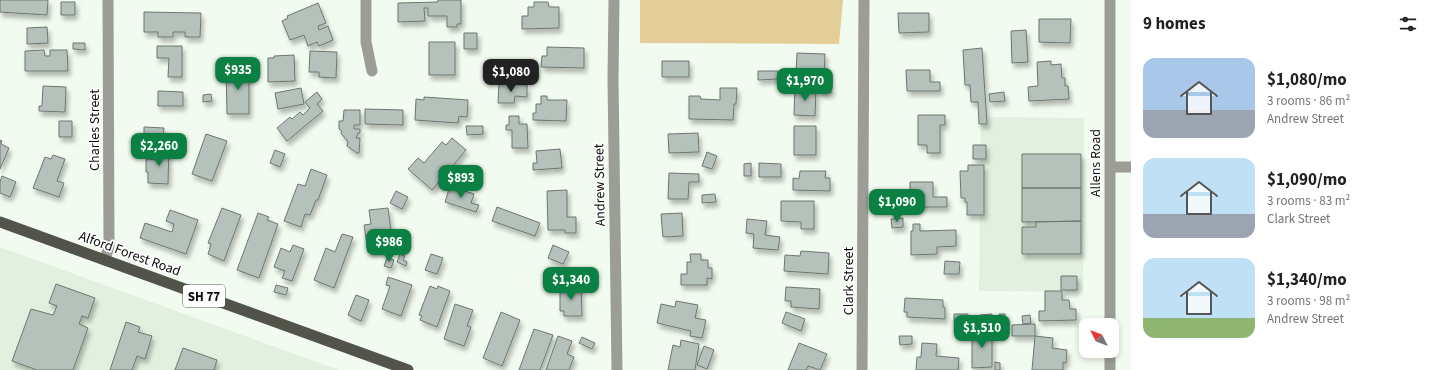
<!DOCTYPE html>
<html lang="en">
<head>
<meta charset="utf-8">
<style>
  :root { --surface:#fff; --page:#f2f2f2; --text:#222; --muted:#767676; --accent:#0b8043 }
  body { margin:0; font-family:"Source Sans 3",sans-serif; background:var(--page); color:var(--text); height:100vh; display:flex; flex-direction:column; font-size:15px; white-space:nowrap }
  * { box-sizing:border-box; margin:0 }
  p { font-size:13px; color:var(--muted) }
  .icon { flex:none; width:22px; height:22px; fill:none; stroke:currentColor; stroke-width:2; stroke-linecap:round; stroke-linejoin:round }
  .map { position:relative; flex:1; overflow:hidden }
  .panel { display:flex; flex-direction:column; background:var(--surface); width:300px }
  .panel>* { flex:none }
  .needle { width:26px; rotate:312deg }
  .fabs { position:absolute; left:1079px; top:318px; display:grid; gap:8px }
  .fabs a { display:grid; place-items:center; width:40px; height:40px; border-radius:8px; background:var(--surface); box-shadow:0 2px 6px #0003; font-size:20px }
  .price { position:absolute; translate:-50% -34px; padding:0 9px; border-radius:8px; background:var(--accent); color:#fff; font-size:13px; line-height:26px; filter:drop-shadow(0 1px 2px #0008) }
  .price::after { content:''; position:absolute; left:50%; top:24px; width:12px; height:9px; margin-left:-6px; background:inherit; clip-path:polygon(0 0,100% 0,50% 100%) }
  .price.current { background:#222; color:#fff }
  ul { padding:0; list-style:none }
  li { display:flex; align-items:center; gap:12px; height:100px; padding:0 12px }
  li span { display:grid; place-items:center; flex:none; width:112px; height:80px; border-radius:12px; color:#555 }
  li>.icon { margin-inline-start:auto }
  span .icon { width:48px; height:48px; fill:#fffc; stroke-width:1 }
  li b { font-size:17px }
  h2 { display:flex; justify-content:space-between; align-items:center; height:48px; padding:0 12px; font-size:17px }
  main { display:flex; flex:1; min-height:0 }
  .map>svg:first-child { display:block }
  .built { fill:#e2f1df }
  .green { fill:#e3ce98 }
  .building { fill:#b4c2bb; stroke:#6b7871; filter:url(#shadow) }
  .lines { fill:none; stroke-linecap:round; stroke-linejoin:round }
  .minor { stroke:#9c9d97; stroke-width:11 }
  .primary { stroke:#525449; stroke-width:11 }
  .labels { text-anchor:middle; stroke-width:3.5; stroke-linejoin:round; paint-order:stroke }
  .shield { fill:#fff; stroke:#545653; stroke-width:1 }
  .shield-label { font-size:13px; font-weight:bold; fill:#0a0d09 }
  .street-label { font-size:14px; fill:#0a0d09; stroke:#fff }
</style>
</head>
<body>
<main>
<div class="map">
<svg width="1131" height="370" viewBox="0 0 1131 370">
  <defs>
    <filter id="shadow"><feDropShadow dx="2.5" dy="4.5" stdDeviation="2" flood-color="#0004"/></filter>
  </defs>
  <rect width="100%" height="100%" fill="#f2fbef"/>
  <!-- built -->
  <path class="built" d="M981,117l103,1 -1,174 -104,-1z
    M0,247l339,123h-339z"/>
  <!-- green -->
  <path class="green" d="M640,0h203l-4,44 -199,-1z"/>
  <!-- building -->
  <path class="building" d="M0,0h48l-1,15 -47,-3z
    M438,0h23v24h-4v3h-10v-11h-19v-8h-4l1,13 -27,1v-19l40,-1z
    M61,2h14v13h-14z
    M534,2h14l1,5h10v21l-37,1v-13h6v-9h6z
    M318,3l8,20 -8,3 1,4 9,-4 5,14 -14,6 -2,-4 -9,4 -4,-11 -14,5 -8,-19 6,-3 -1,-2z
    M144,12l57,1 -1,24h-15v-5h-12v5h-15v-5h-14z
    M898,13h31v19l-30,1z
    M1039,19h32l-1,24 -31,-1z
    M47,27l1,16 -21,1v-16z
    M1026,30l2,32 -16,1 -1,-32z
    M464,33h13v16h-13z
    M429,42h26v33h-26z
    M73,43h12v7l-12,-1z
    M157,46h25v31h-14l1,-19h-12z
    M547,47l37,1v20l-43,-1 1,-11h5z
    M982,48l5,76h-8l-1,-22h-7l-1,-17h-5l-2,-35z
    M44,50l1,6h5v-6h17l1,21h-43v-20z
    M310,51l27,1 -1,26 -17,-1v-5h-10z
    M797,53l28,1 -1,21 -28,-1z
    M294,55l1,26 -27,1v-24h6v-2z
    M662,61h27v16h-27z
    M1051,61v4l10,-1 1,14h3v8h3l1,13 -40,2 -1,-14 10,-1 -1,-24z
    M524,63l10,1v4h2v7h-13z
    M226,69h23v45h-22z
    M906,70h24v12h10v9h-33z
    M758,71h20v8l-20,1z
    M499,84l28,1v12l-12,-1 -1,7h-16z
    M819,85h12v8h-12z
    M43,86l23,1 -1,25 -26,-1v-5h3z
    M301,88l3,16 -26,5 -3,-16z
    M720,88h17l-1,16h-2l-1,16 -44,-1v-23h11l1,3 19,1z
    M795,88h21l-1,28 -21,-1z
    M158,91l25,1v14h-25z
    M317,92l5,7 -5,5 6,7 -36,30 -10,-13 13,-11 2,2 8,-7 3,3 7,-7 -5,-6z
    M1004,92l1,9 -15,1 -1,-8z
    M211,94l1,7 -9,1v-7z
    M541,96h6v4h20l-1,21 -33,-1v-7h3v-9h5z
    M424,97l44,3 -1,17 -8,-1 -1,7 -43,-3 1,-21 8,1z
    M365,109l38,1v15l-38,-1z
    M344,110h16v15h-6v4h6v4h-2l-2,5h4l-1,15h-2l-10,-7 1,-4 -7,-9 1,-2 -3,-2v-8h4z
    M918,115h27v10h-5v28h-13v-8h-9z
    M509,116h10v8h8l1,24h-16v-18h-6v-5h3z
    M59,121h13v16h-13z
    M466,126h17v8l-16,1z
    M794,126h22v29h-22z
    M144,127l20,1 -1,8 -19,-1z
    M698,133l1,19 -30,1 -1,-19z
    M206,134l21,7 -15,40 -20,-7z
    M452,138l14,12 -34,40 -24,-21 10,-11 6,5 18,-21 4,3z
    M0,140l2,1 -1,3 8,4 -9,21z
    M158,145h11l-1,39 -20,-1v-11h-2v-13l12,1z
    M973,145h13v14h-13z
    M560,149l2,19 -29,2v-7h4l-1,-12z
    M275,150l10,4 -5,13 -10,-4z
    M707,152l10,4 -5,13 -10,-3z
    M1022,154h59v34h-59z
    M53,155l12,4 -8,22 7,2 -5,14 -26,-9 12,-31 6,2z
    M751,163v13h-7v-12z
    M759,163l22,1v13h-22z
    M968,165h16v50h-17v-13h-2v-4h-4l-1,-27h8z
    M311,169l16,6 -9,25h-2l-6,15 -5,-1 -4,13 -17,-6 14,-37 7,2z
    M800,171h26l-1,7h5v13l-37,-1v-12l6,1z
    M669,173l30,1v8h-10l-1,17h-20z
    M2,176l14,6 -6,15 -10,-4v-11z
    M910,182h23v15h14v10h-47v-11h10z
    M450,186l24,8 -3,9 8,2 -3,7 -31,-10z
    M1022,188h59v33l-59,1z
    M567,190v27h9v16h-11v-3h-17l-1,-39z
    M396,191l12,6 -6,12 -12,-6z
    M715,194l1,8 -14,1v-8z
    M781,201h33v28h-13v-7l-20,-1z
    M497,207l43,16 -5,13 -43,-15z
    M222,208l19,7 -17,46 -16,-7 3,-10 -3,-1z
    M388,208l4,31 -7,1 1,10 -18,2 -4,-27 7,-1 -2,-14z
    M170,210l28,10 -12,34 -46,-16 5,-15 27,9 2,-8 -8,-3z
    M258,213l11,4 -2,3 11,4 -19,54 -22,-8z
    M682,213l1,23 -20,1 -2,-23z
    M903,218v9l-11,1 -1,-9z
    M747,219l20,2 -2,14 15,2 -2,13 -25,-2 1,-14 -8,-1z
    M1081,221v33h-59v-27h14v-5z
    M913,224h7v7l36,-1v16l-19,1v7l-26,1v-24h2z
    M342,234l11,3 -19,51 -20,-8 12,-32 9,4z
    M293,245l11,4 -12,32 -10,-3 3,-7 -11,-4 7,-19 9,4z
    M553,245l16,7 -6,12 -15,-6z
    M801,251l28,2 -1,21 -44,-3 1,-16 15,1z
    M400,254l5,2 -2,4 4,2 -1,4 -9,-4z
    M431,254l12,4 -6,16 -12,-4z
    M690,254h11v6h7v8h4v11l-5,-1v7h-26v-11h6v-12h4z
    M387,258l7,2 -3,8 -7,-2z
    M945,261l15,1 -1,12h-15z
    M1061,276h16v14h-16z
    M388,277l24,8 -11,31 -19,-7 8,-23 -4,-1z
    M56,284l39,14 -7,20 -6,-2 -3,8 9,4 -15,42h-36l-25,-9 19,-52 22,6 4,-9 -8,-3z
    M276,285l12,3 -2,7 -12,-3z
    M430,286l7,3 1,-3 12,5 -13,36 -17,-7 2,-4 -3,-1z
    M560,287h21l1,29h-18v-5h-4z
    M786,287l34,2 -1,20 -28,-2v-6h-6z
    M1045,291h17v9h7l1,9h6v11l-37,1v-10h6z
    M356,295l13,5 -8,21 -13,-6z
    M905,298l38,2v7l2,1v11l-38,-2v-5h-3z
    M676,301l22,4 -3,13 11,2 -4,18 -12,-2 1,-5 -34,-8 4,-19 14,3z
    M455,304l18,6 -6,16 4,1 -7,19 -20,-7z
    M501,312l19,8 -18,46 -19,-8z
    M786,312l19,7 -4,12 -19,-8z
    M954,314h14l-1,9 -13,-1z
    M992,314v6h-12v-5z
    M999,314h6v10h-6z
    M1030,315l1,8 -8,1 -1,-8z
    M126,322l14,5 -2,5 14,4 -7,23 -8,-3 -5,14h-22z
    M1035,324v12h-23v-11z
    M534,329l19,6 -13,35h-21z
    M972,331h20v36l-20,1z
    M558,336l14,5 -5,13 7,3 -5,13h-23z
    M899,336h13v8l-12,1z
    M1035,336l18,2 -1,10 15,2 -1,13 -3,-1v8h-31z
    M582,337l13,6 -3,6 -13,-6z
    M681,340l18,4 -4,26h-27l5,-25 7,2z
    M799,343l28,11 -7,16 -12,-4 -2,4h-18z
    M922,343l15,1 -1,12 23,2 -1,12h-42l1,-13h4z
    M704,346l10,4 -7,19 -10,-4z
    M183,348l34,12 -3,10h-39z
    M995,362l5,1v7h-5z"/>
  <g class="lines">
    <!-- minor -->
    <path class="minor" d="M366,0v42l6,29
      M614,0l-1,79 4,291
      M1110,0v325
      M1110,167h21
      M105,260l4,-14 -1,-246
      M1110,351v19
      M862,370l2,-370"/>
    <!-- primary -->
    <path class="primary" d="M0,222l408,148"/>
  </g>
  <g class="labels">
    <!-- shield labels -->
    <rect class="shield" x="183" y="285" width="42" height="22" rx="3"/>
    <g class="shield-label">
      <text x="204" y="301">SH 77</text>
    </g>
    <!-- street labels -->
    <g class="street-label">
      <text transform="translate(94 130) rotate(-90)" y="5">Charles Street</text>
      <text transform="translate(1095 163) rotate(-90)" y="5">Allens Road</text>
      <text transform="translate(599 185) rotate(-91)" y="5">Andrew Street</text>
      <text transform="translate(130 253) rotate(20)" y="5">Alford Forest Road</text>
      <text transform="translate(848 281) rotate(-90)" y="5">Clark Street</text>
    </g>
  </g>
</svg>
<div class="fabs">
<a><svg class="needle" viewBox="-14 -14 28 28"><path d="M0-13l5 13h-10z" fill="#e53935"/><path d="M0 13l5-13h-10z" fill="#767676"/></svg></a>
</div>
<b class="price" style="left:238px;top:91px">$935</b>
<b class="price current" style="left:511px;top:93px">$1,080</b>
<b class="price" style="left:805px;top:102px">$1,970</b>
<b class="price" style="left:159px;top:167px">$2,260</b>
<b class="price" style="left:461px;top:199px">$893</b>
<b class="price" style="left:897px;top:223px">$1,090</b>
<b class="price" style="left:389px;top:263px">$986</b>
<b class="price" style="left:571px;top:301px">$1,340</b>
<b class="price" style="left:982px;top:349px">$1,510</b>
</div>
<section class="panel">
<h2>9 homes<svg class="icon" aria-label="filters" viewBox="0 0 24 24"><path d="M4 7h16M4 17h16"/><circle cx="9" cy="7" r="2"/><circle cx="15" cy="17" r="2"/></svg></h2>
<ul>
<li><span style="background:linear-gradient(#a9c7e8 65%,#9aa5b1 0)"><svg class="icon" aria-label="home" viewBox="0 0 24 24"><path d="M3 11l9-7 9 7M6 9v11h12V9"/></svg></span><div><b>$1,080/mo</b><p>3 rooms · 86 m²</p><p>Andrew Street</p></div></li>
<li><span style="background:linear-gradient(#bfe0f5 70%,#9aa5b1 0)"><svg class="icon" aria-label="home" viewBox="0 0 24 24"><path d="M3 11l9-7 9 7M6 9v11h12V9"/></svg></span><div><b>$1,090/mo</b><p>3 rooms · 83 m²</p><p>Clark Street</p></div></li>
<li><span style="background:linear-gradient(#bfe0f5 75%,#8fb573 0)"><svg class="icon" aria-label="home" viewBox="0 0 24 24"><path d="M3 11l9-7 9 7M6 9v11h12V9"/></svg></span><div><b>$1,340/mo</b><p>3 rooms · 98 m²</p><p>Andrew Street</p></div></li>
</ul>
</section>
</main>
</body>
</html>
